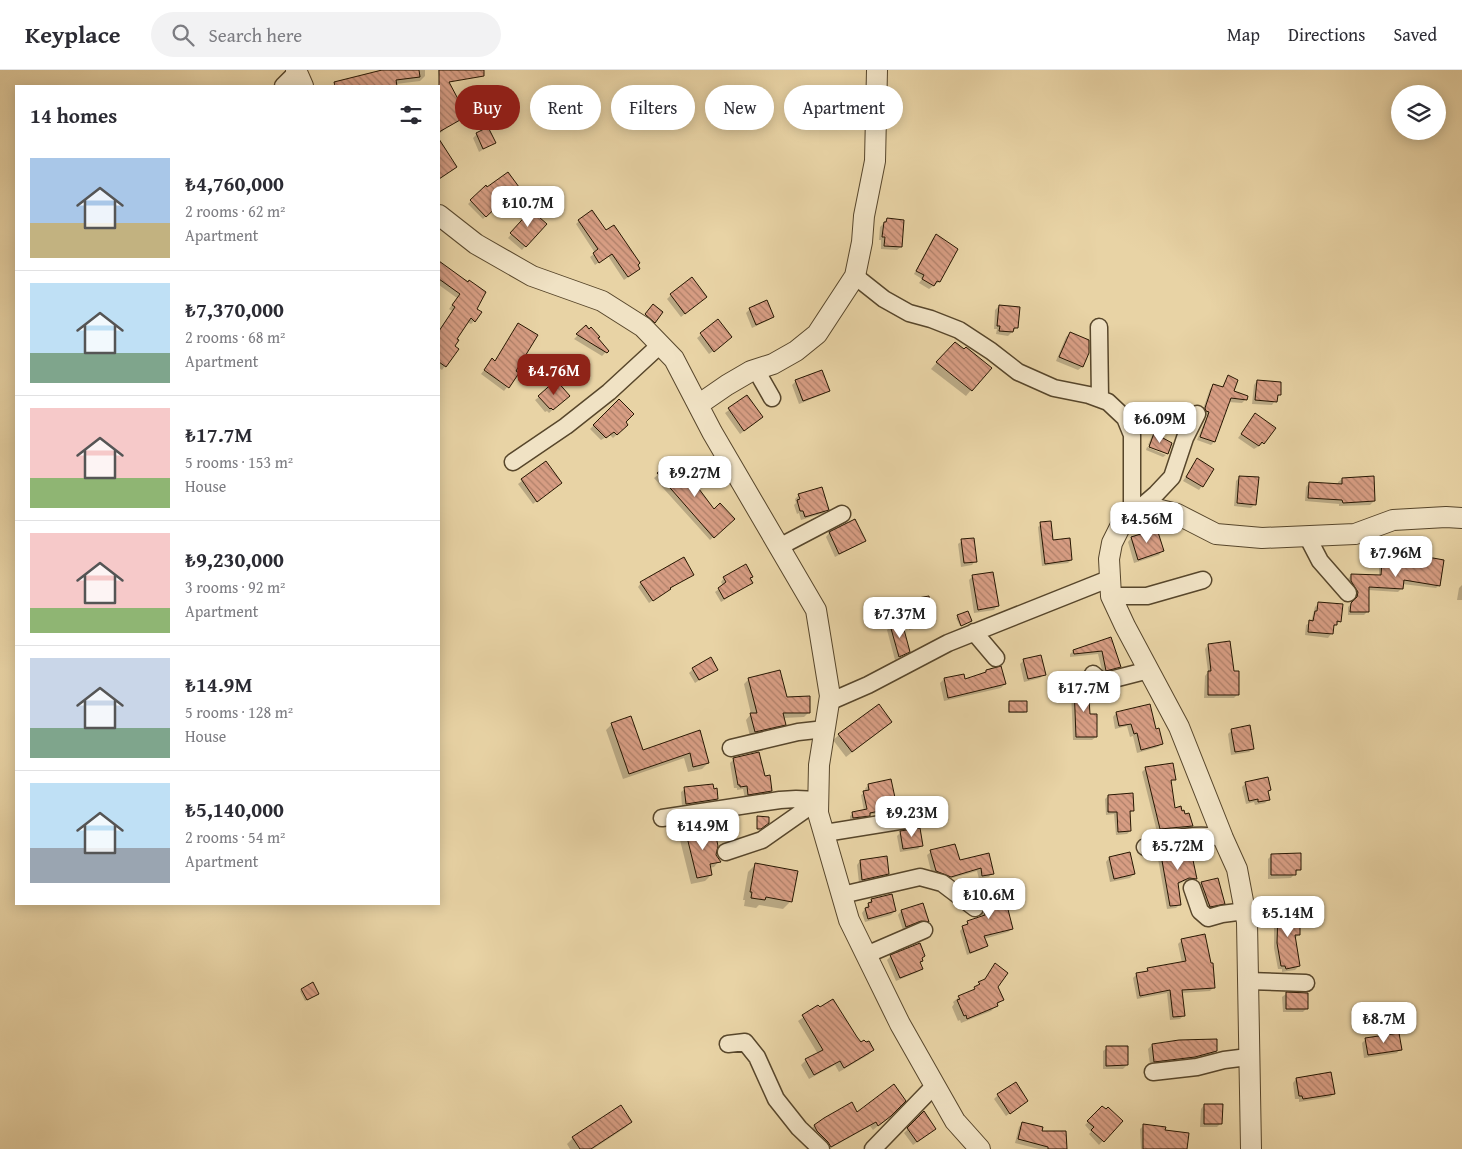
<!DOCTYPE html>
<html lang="en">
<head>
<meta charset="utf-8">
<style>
  :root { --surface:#fff; --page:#f2f2f3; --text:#2b2b33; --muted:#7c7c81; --line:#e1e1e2; --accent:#8f2418 }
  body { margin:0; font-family:"Gentium Book Plus",serif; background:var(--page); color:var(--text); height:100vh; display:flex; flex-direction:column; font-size:19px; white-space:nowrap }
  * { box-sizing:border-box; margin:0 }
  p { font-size:16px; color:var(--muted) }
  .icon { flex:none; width:28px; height:28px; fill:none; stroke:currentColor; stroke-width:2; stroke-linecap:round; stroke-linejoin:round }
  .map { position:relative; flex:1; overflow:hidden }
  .drawer { position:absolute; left:15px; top:15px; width:425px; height:820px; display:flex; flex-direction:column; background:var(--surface); border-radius:0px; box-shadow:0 2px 12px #0003 }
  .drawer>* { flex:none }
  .banner { position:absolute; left:455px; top:15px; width:475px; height:45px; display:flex; gap:10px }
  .tools { position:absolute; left:1391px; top:15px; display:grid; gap:10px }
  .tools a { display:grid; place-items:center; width:55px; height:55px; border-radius:50%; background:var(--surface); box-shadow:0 2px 12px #0003; font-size:25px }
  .price { position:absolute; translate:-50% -42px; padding:0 11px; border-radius:10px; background:#fff; color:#222; font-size:16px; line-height:32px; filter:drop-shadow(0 1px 2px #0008) }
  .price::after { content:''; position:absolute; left:50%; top:30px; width:15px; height:11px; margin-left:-8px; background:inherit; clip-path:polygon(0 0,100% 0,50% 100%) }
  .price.active { background:var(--accent); color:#fff }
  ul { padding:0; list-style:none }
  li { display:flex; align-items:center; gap:15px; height:125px; padding:0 15px }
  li+li { border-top:1px solid var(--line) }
  li span { display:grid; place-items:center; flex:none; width:140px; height:100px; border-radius:0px; color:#555 }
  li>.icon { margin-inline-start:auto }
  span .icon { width:60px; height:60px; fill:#fffc; stroke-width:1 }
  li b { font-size:21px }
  h2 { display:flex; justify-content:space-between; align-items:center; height:60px; padding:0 15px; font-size:21px }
  .chip { padding:0 18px; border-radius:22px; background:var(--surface); box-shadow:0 2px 12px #0003; font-size:18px; line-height:45px }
  .chip.active { background:var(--accent); color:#fff }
  header { display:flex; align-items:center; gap:30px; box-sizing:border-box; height:70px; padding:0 25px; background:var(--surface); border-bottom:1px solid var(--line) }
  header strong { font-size:24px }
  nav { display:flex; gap:28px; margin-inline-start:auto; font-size:18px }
  .search { width:350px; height:45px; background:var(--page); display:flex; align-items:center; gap:12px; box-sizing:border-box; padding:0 18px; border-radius:28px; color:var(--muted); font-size:19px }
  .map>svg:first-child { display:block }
  .shadow { fill:#0003 }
  .building { fill:url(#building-back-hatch); stroke:#271702 }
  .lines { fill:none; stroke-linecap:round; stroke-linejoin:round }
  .minor-casing { stroke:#57462b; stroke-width:19 }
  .tertiary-casing { stroke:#57462b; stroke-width:22 }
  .minor { stroke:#f0e2c4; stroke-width:16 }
  .tertiary { stroke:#f0e2c4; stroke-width:20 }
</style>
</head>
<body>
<header>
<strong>Keyplace</strong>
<div class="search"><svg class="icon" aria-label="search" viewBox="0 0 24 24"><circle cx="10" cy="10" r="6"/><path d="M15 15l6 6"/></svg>Search here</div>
<nav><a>Map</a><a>Directions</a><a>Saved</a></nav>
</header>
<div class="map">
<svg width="1462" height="1079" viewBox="0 0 1462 1079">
  <defs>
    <pattern id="building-back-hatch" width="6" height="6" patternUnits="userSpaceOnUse" patternTransform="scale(1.25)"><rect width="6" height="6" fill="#d79d83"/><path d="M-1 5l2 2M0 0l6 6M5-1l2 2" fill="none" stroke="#ae7f69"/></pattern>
  </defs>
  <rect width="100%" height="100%" fill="#e8d3a5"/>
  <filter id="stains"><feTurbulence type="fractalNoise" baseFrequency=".004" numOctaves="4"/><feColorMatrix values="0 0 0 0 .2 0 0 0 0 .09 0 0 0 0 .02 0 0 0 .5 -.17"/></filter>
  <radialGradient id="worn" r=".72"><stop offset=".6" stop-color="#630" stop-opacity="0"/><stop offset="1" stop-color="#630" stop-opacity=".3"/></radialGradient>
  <!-- shadow -->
  <path class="shadow" d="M387,0h38v6l-5,5 -24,3v2h-46l-1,-2z
    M438,0h24l1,9 -23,5z
    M456,29l-13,32 -4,3v-28z
    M477,64l17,9 -15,9 -6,-14z
    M486,117l15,15 -18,17 -15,-15z
    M528,145l17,9 -23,26 -14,-12z
    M887,150l14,27 -4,3 -16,-1v-9h-2l1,-13z
    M579,151l56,51 -11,8 -16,-24 -13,9 -5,-8 5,-4 -19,-29z
    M936,165l20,14 -17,33 -10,7 -10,-6 3,-4 -8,-5 19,-36z
    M442,201l33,38 -1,12 -3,3 -4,-2 -12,18 -2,6 4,3 -15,21 -3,-2v-37l13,-20 -3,-2 8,-11 -18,-13v-9z
    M671,225l31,5 -21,17 -14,-18z
    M653,236l8,6 -8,11 -8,-7z
    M999,236l17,22 -8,8 -12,-2 1,-5h-3l1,-19z
    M750,239l22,8 -3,3 -17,8 -6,-15z
    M718,251l9,20 -18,13 -12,-16z
    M586,257l21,24 -5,5 -28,-17z
    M515,259l-1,42 3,3 -13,17 -23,-17 11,-14 3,2z
    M1070,263l18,19 -6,15 -4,3 -22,-9 10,-24z
    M950,277l21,43 -5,6 -35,-27z
    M1229,307l3,15 14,7 -4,4 -14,-1 -14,40 -3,3 -14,-5 10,-24 -5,-4 8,-23 4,-4 7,3z
    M796,311l32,9 -4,4 -25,10 -7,-19z
    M1257,311l22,14 -7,10 -20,-1 2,-19z
    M539,327l26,2 -16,14 -2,-2 -2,1 -10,-12z
    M747,327l11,24 -18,13 -15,-21z
    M619,330l8,25 -14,13 -3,-3 -9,5 -11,-11z
    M1255,345l9,28 -10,6 -16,-11z
    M1154,364l13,18 -19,-7 3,-7z
    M1147,377l19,8 -3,2 -17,-7z
    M677,389l9,14 28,38 15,12 -19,17 -56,-62z
    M1197,390l5,26 -3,4 -16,-9z
    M546,392l11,24 -24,18 -15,-20z
    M1240,407l15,27 -4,4 -17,-2 2,-25z
    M1342,409l32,22 -4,4 -31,1v-2l-34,-3 1,-14 3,-4 29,2v-3z
    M799,425l28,14 -3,4 -23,7 -2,-7 -2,1 -3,-9 2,-2 -1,-4z
    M854,451l10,20 -4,3 -25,13 -9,-20 3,-4z
    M1041,454l11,17 19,19 -3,3 -26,3 -4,-39z
    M1156,461l6,20 -3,4 -25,8 -6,-21 3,-4z
    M962,471l13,20 -3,4 -11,2 -3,-23z
    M1385,488l54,27 -3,3 -34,-4v4l-4,4 -30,-2 -1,22 -3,3h-16v-8l6,-6 1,-6 -7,-10v-6l3,-4 28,1v-10z
    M692,504l-43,29 -11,-16 3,-4z
    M973,506l24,30 -3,4 -20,3 -5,-33z
    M724,508l25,1 2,4 -30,19 -6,-10 8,-6 -2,-4z
    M1462,510v20h-5l2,-12 3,-3z
    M908,531l24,21 -4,4 -19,4 -5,-26z
    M1319,533l21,18 -8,7 -1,6 -3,4 -23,-3 1,-10 5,-3 4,-15z
    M967,542l4,9 -11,5 -4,-8z
    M891,556l18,25 -14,9 -8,-30z
    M1110,568l10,28 -4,4 -13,4 -5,-20 -28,3v-3l3,-3z
    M1208,575l30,49 -4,4h-30l1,-22 3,-4 -3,-23z
    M1024,590l20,14 -4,4 -16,4 -4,-18z
    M693,599h23l-21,14 -6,-10z
    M986,601l19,13 -4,4 -57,13 -4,-18 4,-4 19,-4 1,6 18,-6z
    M749,609l37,19 23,14 -5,5 -21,1 1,6 -5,5 -29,7 -4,-16 5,-6 -7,-30z
    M1075,616l14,30 7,21 -4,3h-19l-2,-50z
    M1009,632l17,9 -2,2h-16v-9z
    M1116,643l39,17 7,13 -4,4 -21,6 -4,-17 -3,1 -3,-11 -12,3 -2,-12z
    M890,652l-44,35 -13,-17 6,-5z
    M612,654l30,27 57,-20 9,32 -6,6 -14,3 -4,-14 -61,21 -17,-49z
    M1232,660l21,19 -4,3 -18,3 -3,-21z
    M734,689l30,18 7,14 -4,3 -22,4 -2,-9 -6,1v-2h-3l-4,-25z
    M1146,698l28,11 -4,4 4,26 17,17 -4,3 -30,3 -15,-60z
    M1246,713l24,7 -3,2 2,7 -4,4 -10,2 -1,-3 -8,2 -4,-17z
    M868,715l27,22 -3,3 -23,5 -3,3 -16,3v-5l3,-3 11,-2 -3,-16 5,-3 -1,-3z
    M685,719l32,10 -4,4 -31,4 -1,-15z
    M1108,726l24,15 -3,3 1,17 -3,3 -11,1 -2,-21 -8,1 -1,-16z
    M901,762l21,13 -4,4 -18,3 -3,-16z
    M686,764l29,21 4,6 -5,6 -5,1 2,7 -6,6 -14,3 -11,-44z
    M931,782l28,9 29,-6 4,18 -3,4 -10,2 -2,-8 -31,9 -14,-5 -5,-20z
    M1129,784l5,20 -4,4 -20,4 -4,-20 3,-4z
    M1272,785l27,14 -8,9 -23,1v-20z
    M1162,786l33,23 -3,3 -7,-1 -8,4 3,19 -4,4 -9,1 -9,-50z
    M860,791l28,12 -4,4 -25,6 -2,-18z
    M756,794l35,37 -8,8 -24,-4 -3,3 -12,-2 1,-6h-2l5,-28z
    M1202,813l22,20 -4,4 -14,3 -8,-23z
    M988,819l24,40 -4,3 -24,7 2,7 -3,3 -16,6 -7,-24 8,-9 14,-4 -2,-12 6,-3 -2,-11z
    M871,830l24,11 -4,4 -26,7 -3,-9z
    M901,841l27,10 -4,4 -8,-1 -13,6 -5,-15z
    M1278,842l21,22 -4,5 4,27 -4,4 -13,2v-3h-4l-4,-21v-32z
    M1182,870l32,47 -4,4 -29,2 2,23 -3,3 -10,1 -3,-27 -30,6 -4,-21 4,-4 7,-1 4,-3 34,-7 -4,-19z
    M891,886l30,3 1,2 -3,2 3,5 -4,4 -22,9 -9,-21z
    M995,895l2,22 5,13 -11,11 -30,12 -1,-3 -2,1 -6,-14 2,-3 -1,-2 6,-5 12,-5 12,-11z
    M302,920l14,5 -11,6 -5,-10z
    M1286,924l21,14 -4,4h-20l-1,-15z
    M818,937l43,37 12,6 -5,5 -29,17 -4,-7 -26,14 -8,-14 5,-5 12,-6 -20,-33z
    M1366,969l34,10 -3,4 -33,5 -2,-15z
    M1152,975l64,6 -4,4 -22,5 -40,5 -2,-16z
    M1107,978l20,17 -4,4h-20v-18z
    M1296,1009l38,15 -4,3 -31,5v-3h-4l-2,-16z
    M998,1025l29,6 -21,15 -12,-17z
    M852,1034l5,9 28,7 -12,10 -3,-4 -41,23h-5l-15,-18 5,-5z
    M1204,1035l17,18 -4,4h-17l1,-18z
    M1102,1038l19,13 -22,24 -10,-11 2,-2 -6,-7z
    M924,1043l7,19 -18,13 -9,-12z
    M631,1052l-6,6 -32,21h-23l-3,-5 6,-6z
    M1023,1053l18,10 24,16h-26l-24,-6 4,-16z
    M1143,1056l21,5 22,18h-45l-1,-20z"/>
  <!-- building -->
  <path class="building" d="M382,0h37l1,7 -24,3 1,6h-62l-1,-4z
    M439,0h45v6l-35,6 18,34 -28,16z
    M488,57l8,16 -13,6 -7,-16z
    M439,69l18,28 -18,12z
    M508,102l11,15 -18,14 1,1 -16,15 -16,-17 16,-15 1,2z
    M531,140l16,14 -21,23 -16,-14z
    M592,140l14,20 8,-5 26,38 -2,2 2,4 -12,8 -16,-23 -13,9 -6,-10 5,-4 -20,-29z
    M887,148l17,2 -2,27 -18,-1 1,-9h-3l2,-15h2z
    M936,164l22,15 -18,33 -3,-1 -3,5 -12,-7 2,-4 -8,-4z
    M439,191l29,21 1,-2 17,12 -9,17 5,3 -7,10 -4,-4 -14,21 2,1 -4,6 4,3 -13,18 -7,-5v-31l16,-24 -3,-2 8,-11 -21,-15z
    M692,207l15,20 -22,17 -15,-20z
    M767,230l7,17 -18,8 -7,-17z
    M653,234l10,8 -8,11 -10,-9z
    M999,235l21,2 -2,21h-4l-1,4 -14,-1 1,-5h-3z
    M718,249l14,18 -18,15 -14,-19z
    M518,253l20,12 -22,36 3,2 -10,15 -25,-18 8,-12 3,3z
    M586,255l3,4 2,-2 9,10 -2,1 11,13 -2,2 -31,-19z
    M1070,262l19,8v13l-6,14 -24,-10z
    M955,272l9,7 2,-2 26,21 -20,23 -36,-29z
    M822,300l8,21 -27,10 -8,-21z
    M1228,305l10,5 -4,11 14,5 -1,4 -16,-2 -16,44 -15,-5 9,-25 -3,-1 -1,-3 8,-24 10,3z
    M556,310l14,16 -17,14 -2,-2 -1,1 -12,-13z
    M1257,310l24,2v13h-3l-1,7 -22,-2z
    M747,325l16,22 -19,14 -16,-23z
    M619,329l15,15 -8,8 2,3 -11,10 -3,-3 -8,6 -13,-13z
    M1255,343l21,15 -12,16 -2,-2 -3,4 -18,-12z
    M1154,363l18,10 -4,11 -19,-7z
    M678,387l11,15 -2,1 27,36 6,-6 15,16 -21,19 -57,-65z
    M1197,388l17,11 -11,18 -17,-10z
    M546,391l16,22 -25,19 -16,-23z
    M1239,406l20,1 -3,28 -19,-2z
    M1374,406l1,25 -32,2 -1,-3 -34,-2 1,-16 33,2v-6z
    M822,417l7,23 -24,7 -2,-6h-3l-3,-11 3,-1 -2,-5z
    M855,449l11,22 -27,13 -10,-22z
    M1051,451l2,19 17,-2 2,22 -27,4 -5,-42z
    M1157,459l7,22 -26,9 -7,-23z
    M974,468l3,24 -13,1 -3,-24z
    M1422,486l22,4 -4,26 -36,-6 -1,9 -34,-2v25h-19l1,-9 6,-6 1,-5 -7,-11v-7l30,1 1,-14h3v-4l33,2 3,-1z
    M684,487l10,18 -24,13 1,1 -18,12 -13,-19z
    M746,494l7,13 -3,1 3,5 -29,16 -6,-11 8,-6 -3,-5z
    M993,502l6,34 -21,4 -6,-35z
    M929,526l4,27 -21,4 -5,-27z
    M1318,532l25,2 -2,18 -4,-1v4h-3l-1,9 -25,-2 1,-12 4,1 2,-10h2z
    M968,541l4,10 -11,5 -4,-11z
    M902,552l8,30 -11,5 -9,-32z
    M1111,567l10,30 -15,4 -4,-20 -28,3 -1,-4z
    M1230,571l4,30h5v24h-31v-24h3l-3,-27z
    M1041,585l5,20 -18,4 -5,-20z
    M711,587l7,13 -19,10 -7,-12z
    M1001,596l5,18 -58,14 -4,-20 20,-4 1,5 21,-7v-2z
    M780,600l7,27 23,-1v17h-27l3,12 -31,7 -5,-19h7l-9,-35z
    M1088,614l2,30h7v23h-21l-2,-52z
    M1009,631h18v11h-18z
    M879,634l13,18 -40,30 -14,-18z
    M1150,634l6,25 3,-1 4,16 -22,6 -4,-17 -3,1 -3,-10 -12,2 -3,-14z
    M631,646l12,34 57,-20 9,33 -16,4 -3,-14 -61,21 -18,-51z
    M1250,655l4,24 -19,3 -4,-23z
    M759,682l6,24 5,-1 2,16 -24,4 -1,-9 -7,1v-2h-2l-5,-27z
    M1173,693l3,17h-5l4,28 6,-2 1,5 2,-1 1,4 4,-1 4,13 -33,3 -15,-62z
    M1268,707l3,13 -3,1 2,9 -12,2v-3l-9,2 -4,-19z
    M891,709l6,28 -27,6v3l-17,2 -1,-6 15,-3 -4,-18 6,-1 -1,-6z
    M713,714l1,5 3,-1 1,11 -32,5 -2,-17z
    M1133,723l1,18h-4l1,20 -13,1 -1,-20h-9v-17z
    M757,746l12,1v6l-8,6h-4z
    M714,757l4,19 -2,9 5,7 -11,2 2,11 -15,3 -11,-45z
    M920,758l3,18 -20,3 -3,-18z
    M955,774l5,16 29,-7 5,21 -12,2 -1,-8 -30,9 -15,-6 -6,-21z
    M1190,776l7,33 -8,-1 -11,5 3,22 -11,1 -9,-51 5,-2 1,-2z
    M1130,782l5,22 -21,5 -5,-22z
    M1301,783v17h-5v5h-25v-21z
    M887,786l2,18 -27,6 -2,-20z
    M755,793l43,8 -6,31 -26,-5 -1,3 -14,-2 1,-6h-2z
    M1218,808l7,26 -15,3 -9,-25z
    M1002,816l11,43 -29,7 4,10 -18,7 -8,-27 6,-2 -1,-3 18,-6 -1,-10 -1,-3 6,-1 -2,-14z
    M892,824l4,17 -28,8 -3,-11 4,-1 -1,-4 4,-1 -1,-3z
    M923,833l6,19 -8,-1 -15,6 -5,-17z
    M1278,841h22v24h-5l5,31 -14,3 -1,-3h-4l-4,-23z
    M1205,864l6,29h2l2,25 -33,2 3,26 -12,1 -3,-27 -30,6 -4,-23 12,-2 -1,-3 39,-7 -5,-22z
    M920,873l5,13 -3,2 1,3 -3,1 3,7 -23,9 -10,-23z
    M995,893l13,10 -10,14 6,13 -7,3 1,3 -31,13 -1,-4 -2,1 -7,-16 3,-1 -2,-3 17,-7 -1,-2 6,-3 -2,-2 7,-3z
    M313,912l6,12 -12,6 -6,-11z
    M1286,922l22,1v16h-22z
    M833,929l24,38 4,5 3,-2 2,2 3,-1 5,9 -30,18 -4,-7 -26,14 -9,-16 18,-9 -21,-35 16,-10 2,2z
    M1399,963l3,17 -34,5 -3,-17z
    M1217,969v12l-22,6 -41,5 -2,-18 27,-4z
    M1106,976h22v19l-22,1z
    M1331,1002l4,22 -32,5 -1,-3h-3l-3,-18z
    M1016,1012l12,19 -18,13 -13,-20z
    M894,1014l12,17 -15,15 -13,10 -2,-4 -45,25 -3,-5 -11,-11 -3,-6 10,-7 28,-16 5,10z
    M1204,1034h19l-1,20h-18z
    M621,1035l11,17 -41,27h-11l-8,-12z
    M1102,1036l4,3 2,-2 15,14 -19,21 -13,-12 3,-3 -7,-6z
    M924,1041l12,18 -19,13 -10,-14z
    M1022,1052l21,5 -1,4h24l1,18h-19v-2l-30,-8z
    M1143,1054l23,3 -1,3 24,3 -2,16h-44z"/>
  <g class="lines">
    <defs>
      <path id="minor" d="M283,16l14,-14
        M855,206l29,23 25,14 22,6 28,11 32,21 27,21 36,16 35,7 19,7 17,16 7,17v79
        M1099,257l1,72
        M756,300l16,28
        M513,392l53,-36 43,-34 51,-47
        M1134,443l22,-19 16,-17 13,-39 12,-24
        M1307,466l13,25 28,32
        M779,477l63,-33
        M1111,526h36l56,-16
        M974,562l22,26
        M1093,604l9,8 47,-12
        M829,632l39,-17 80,-42 163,-65
        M731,678l67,-16 27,-3
        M662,748l118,-18 16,-1 23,1
        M825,763l93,-15
        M1145,777c27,-8 49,-15 78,-9
        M726,782l36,-12 57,-40
        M1192,818l8,23 8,7 14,-4 23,-3
        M842,825l78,-18 22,6 33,25
        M866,885l58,-25
        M1248,911l58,2
        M728,974l17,-2 12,15 19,42 23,29 22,21
        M1153,1002l44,-5 27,-7 24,-3
        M873,1079l62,-64"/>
      <path id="tertiary" d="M296,0l7,16
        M439,145l37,29 56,32 70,25 41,26 31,32 38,73 104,178 14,86 -11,69 -1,48 31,107 51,104 55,97 25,28
        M698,335l29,-20 24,-14 22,-7 23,-13 21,-17 38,-58 7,-34 2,-26 11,-55 2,-91
        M1251,1079l-4,-227 -10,-53 -14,-31 -44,-111 -54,-101 -14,-30 -2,-37 3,-16 9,-18 11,-11 20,-6 25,6 39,20 46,4 93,-4 38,-14 53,-3 16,1"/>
    </defs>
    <!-- minor casing -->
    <use href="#minor" class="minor-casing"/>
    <!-- tertiary casing -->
    <use href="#tertiary" class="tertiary-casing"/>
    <!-- minor -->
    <use href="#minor" class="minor"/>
    <!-- tertiary -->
    <use href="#tertiary" class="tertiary"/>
  </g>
  <rect width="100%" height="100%" filter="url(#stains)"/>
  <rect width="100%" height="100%" fill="url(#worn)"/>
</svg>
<div class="tools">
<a><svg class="icon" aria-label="layers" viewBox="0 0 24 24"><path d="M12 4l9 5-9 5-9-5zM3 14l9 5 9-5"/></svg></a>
</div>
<b class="price" style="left:528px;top:158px">₺10.7M</b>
<b class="price active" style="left:554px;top:326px">₺4.76M</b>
<b class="price" style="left:1160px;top:374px">₺6.09M</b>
<b class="price" style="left:695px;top:428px">₺9.27M</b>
<b class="price" style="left:1147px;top:474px">₺4.56M</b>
<b class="price" style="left:1396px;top:508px">₺7.96M</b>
<b class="price" style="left:900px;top:569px">₺7.37M</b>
<b class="price" style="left:1084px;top:643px">₺17.7M</b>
<b class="price" style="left:912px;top:768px">₺9.23M</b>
<b class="price" style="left:703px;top:781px">₺14.9M</b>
<b class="price" style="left:1178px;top:801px">₺5.72M</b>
<b class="price" style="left:989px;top:850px">₺10.6M</b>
<b class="price" style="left:1288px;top:868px">₺5.14M</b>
<b class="price" style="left:1384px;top:974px">₺8.7M</b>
<div class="banner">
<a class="chip active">Buy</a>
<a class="chip">Rent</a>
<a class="chip">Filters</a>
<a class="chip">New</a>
<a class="chip">Apartment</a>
</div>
<section class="drawer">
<h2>14 homes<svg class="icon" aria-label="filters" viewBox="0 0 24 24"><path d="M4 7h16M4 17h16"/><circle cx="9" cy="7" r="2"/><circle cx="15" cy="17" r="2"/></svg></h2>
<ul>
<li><span style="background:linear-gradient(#a9c7e8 65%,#c2b280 0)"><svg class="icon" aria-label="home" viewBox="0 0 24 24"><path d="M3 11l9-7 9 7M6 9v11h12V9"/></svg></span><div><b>₺4,760,000</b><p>2 rooms · 62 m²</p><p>Apartment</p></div></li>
<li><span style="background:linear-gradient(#bfe0f5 70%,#7fa58c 0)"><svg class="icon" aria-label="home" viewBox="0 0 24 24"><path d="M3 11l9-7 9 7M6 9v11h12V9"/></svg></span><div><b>₺7,370,000</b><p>2 rooms · 68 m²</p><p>Apartment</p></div></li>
<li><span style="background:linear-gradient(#f6c9c9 70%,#8fb573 0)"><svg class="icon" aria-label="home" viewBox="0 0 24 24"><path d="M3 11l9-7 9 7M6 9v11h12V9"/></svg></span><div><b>₺17.7M</b><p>5 rooms · 153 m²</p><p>House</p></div></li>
<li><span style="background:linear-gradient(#f6c9c9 75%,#8fb573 0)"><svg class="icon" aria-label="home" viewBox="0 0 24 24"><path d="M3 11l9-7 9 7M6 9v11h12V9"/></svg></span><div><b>₺9,230,000</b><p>3 rooms · 92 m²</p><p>Apartment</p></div></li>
<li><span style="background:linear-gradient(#c9d6e8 70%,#7fa58c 0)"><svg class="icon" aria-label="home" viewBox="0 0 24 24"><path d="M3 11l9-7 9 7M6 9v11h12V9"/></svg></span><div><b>₺14.9M</b><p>5 rooms · 128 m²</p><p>House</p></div></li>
<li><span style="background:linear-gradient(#bfe0f5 65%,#9aa5b1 0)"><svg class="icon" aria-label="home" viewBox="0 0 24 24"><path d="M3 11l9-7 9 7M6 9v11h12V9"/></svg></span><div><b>₺5,140,000</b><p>2 rooms · 54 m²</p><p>Apartment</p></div></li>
</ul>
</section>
</div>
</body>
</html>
